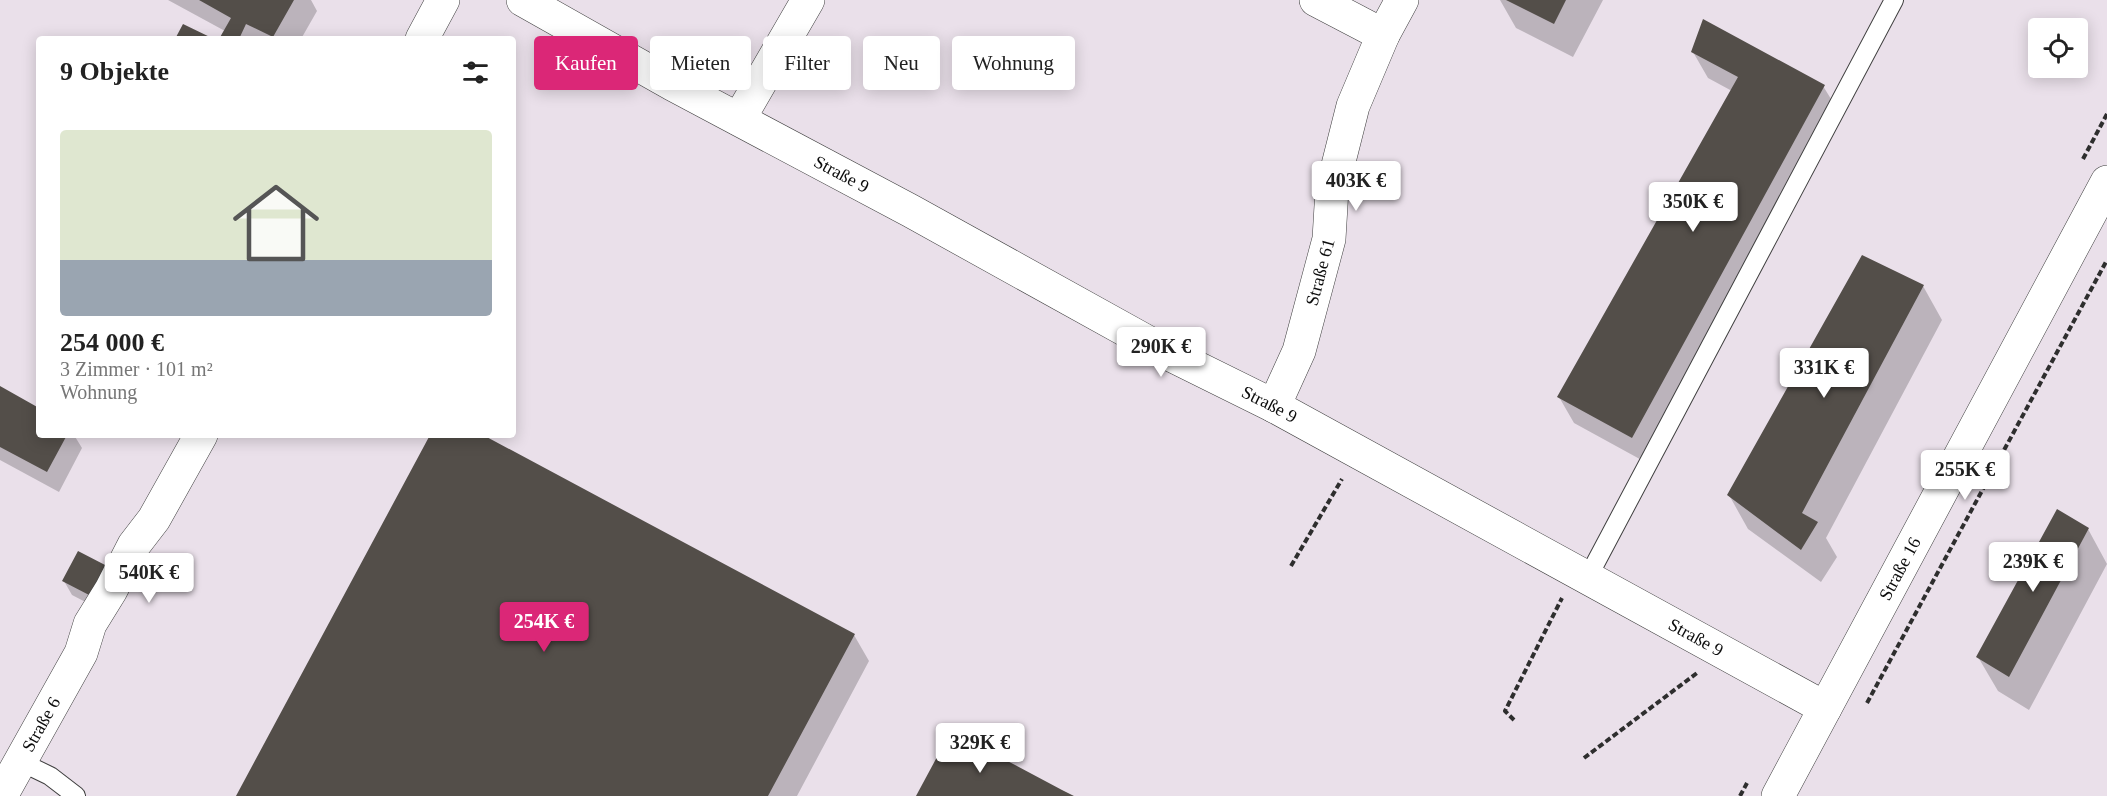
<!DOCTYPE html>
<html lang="de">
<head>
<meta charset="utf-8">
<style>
  :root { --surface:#fff; --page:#f2f2f2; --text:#222; --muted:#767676; --accent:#db2777 }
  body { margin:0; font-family:Georgia,serif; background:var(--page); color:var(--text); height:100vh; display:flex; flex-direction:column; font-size:22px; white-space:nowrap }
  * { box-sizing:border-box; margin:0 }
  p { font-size:20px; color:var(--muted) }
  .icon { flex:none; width:33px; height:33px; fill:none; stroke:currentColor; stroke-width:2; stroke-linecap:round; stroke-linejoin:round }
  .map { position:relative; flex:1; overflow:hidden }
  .side { position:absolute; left:36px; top:36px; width:480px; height:402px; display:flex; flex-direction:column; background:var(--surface); border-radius:6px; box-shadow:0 3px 15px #0003 }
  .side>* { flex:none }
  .hud { position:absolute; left:534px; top:36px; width:570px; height:54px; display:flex; gap:12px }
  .controls { position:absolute; left:2028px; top:18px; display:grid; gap:12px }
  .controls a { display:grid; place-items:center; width:60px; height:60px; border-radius:6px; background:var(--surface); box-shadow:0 3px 15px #0003; font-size:30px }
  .price { position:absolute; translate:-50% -51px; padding:0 14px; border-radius:6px; background:#fff; color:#222; font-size:20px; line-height:39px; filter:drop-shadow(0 2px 3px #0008) }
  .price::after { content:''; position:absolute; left:50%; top:36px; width:18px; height:14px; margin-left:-9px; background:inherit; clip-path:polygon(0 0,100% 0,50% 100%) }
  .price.on { background:var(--accent); color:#fff }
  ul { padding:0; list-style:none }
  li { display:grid; align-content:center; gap:12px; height:318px; padding:0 24px }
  li span { display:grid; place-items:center; height:186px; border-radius:6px; color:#555 }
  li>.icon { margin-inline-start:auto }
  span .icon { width:108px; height:108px; fill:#fffc; stroke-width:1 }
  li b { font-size:26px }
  h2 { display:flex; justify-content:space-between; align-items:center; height:72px; padding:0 24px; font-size:26px }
  .chip { padding:0 21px; border-radius:6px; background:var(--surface); box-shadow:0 3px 15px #0003; font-size:21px; line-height:54px }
  .chip.on { background:var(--accent); color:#fff }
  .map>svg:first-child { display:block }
  .industrial { fill:#eae0ea; fill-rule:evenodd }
  .shadow { fill:#0003 }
  .building { fill:#534e49 }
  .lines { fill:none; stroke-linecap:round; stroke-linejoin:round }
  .lane-casing { stroke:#3f3f3f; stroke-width:20 }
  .street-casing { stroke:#3f3f3f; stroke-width:34 }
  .path { stroke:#2e2e2e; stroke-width:4; stroke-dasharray:6 3; stroke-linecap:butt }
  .lane { stroke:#fff; stroke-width:18 }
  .street { stroke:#fff; stroke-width:33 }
  .labels { text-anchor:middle; stroke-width:6; stroke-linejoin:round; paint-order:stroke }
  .street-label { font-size:18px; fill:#0c0c0c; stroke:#fff }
</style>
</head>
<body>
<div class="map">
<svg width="2107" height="796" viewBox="0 0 2107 796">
  <rect width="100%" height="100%" fill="#fefceb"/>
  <!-- industrial -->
  <path class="industrial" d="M0,0h2107v796h-2107zM2038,28h40v40h-40zM39,39h474v396h-474z"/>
  <!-- shadow -->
  <path class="shadow" d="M168,0h143l6,11 -16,28h-80l4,-8z
    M1500,0h103l-30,57 -57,-29z
    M1693,52l130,34 16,26 -192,351 -73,-40 -15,-26 173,-306 -24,-13z
    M1923,286l19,34 -116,218 11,19 -16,25 -73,-53 -19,-34z
    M0,388l39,22v25h35l8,13 -23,44 -59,-32z
    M431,435h48l375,200 15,26 -72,135h-559z
    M2088,529l19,35 -78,146 -31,-19 -20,-34z
    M79,553l20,56 -27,-14 -8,-14z"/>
  <!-- building -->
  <path class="building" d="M199,0h95l-21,37 -27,-13 -7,15h-20l12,-21z
    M1506,0h60l-12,24z
    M1703,19l122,66 -193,353 -75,-41 181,-320 -47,-25z
    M183,24l31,15h-39z
    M1862,255l62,30 -122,228 16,9 -17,28 -74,-55z
    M0,386l39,22v27h28l-20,37 -47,-25z
    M430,435h53l372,199 -87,162h-532z
    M2057,509l32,19 -80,149 -33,-20z
    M78,551l29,15 -16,30 -29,-15z
    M951,731l111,59 12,6h-158z"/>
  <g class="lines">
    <defs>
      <path id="lane" d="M1588,577l306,-577
        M21,762l29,14 26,20"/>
      <g id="street">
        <path id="s1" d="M523,0l149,84 239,127 258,143 105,52 551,302"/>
        <path d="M1316,0l67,35"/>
        <path d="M422,39l21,-39"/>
        <path d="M739,119l69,-119"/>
        <path id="s2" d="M1274,406l25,-55 30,-112 3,-50 21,-83 30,-71 19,-35"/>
        <path id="s3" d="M1,796l80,-143 9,-29 21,-34 23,-45 20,-26 47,-84"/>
        <path id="s4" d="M1778,796l329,-614"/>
      </g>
    </defs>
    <!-- lane casing -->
    <use href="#lane" class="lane-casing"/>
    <!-- street casing -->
    <use href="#street" class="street-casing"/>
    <!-- path -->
    <path class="path" d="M2083,159l24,-45
      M1291,566l51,-87
      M1867,703l240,-443
      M1514,720l-9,-9 57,-113
      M1584,758l113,-85
      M1740,796l7,-13"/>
    <!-- lane -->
    <use href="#lane" class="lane"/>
    <!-- street -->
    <use href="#street" class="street"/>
  </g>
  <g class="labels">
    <!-- street labels -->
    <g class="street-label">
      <text dy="6" stroke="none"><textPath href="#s1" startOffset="363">Straße 9</textPath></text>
      <text dy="6" stroke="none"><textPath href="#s2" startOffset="142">Straße 61</textPath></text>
      <text dy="6" stroke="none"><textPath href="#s1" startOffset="849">Straße 9</textPath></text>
      <text dy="6" stroke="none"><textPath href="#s4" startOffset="258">Straße 16</textPath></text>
      <text dy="6" stroke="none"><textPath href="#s1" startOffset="1335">Straße 9</textPath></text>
      <text dy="6" stroke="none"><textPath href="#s3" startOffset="82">Straße 6</textPath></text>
    </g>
  </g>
</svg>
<div class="controls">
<a><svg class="icon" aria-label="locate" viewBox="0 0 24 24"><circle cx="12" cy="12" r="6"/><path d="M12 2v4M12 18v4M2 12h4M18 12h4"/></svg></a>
</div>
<b class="price" style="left:1356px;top:212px">403K €</b>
<b class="price" style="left:1693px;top:233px">350K €</b>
<b class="price" style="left:1161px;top:378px">290K €</b>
<b class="price" style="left:1824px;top:399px">331K €</b>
<b class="price" style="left:1965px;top:501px">255K €</b>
<b class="price" style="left:2033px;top:593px">239K €</b>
<b class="price" style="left:149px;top:604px">540K €</b>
<b class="price on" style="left:544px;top:653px">254K €</b>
<b class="price" style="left:980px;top:774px">329K €</b>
<div class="hud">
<a class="chip on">Kaufen</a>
<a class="chip">Mieten</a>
<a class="chip">Filter</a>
<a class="chip">Neu</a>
<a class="chip">Wohnung</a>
</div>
<section class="side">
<h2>9 Objekte<svg class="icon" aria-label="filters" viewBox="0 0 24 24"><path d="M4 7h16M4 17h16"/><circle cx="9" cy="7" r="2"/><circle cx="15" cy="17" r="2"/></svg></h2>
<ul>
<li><span style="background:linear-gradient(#dfe7d0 70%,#9aa5b1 0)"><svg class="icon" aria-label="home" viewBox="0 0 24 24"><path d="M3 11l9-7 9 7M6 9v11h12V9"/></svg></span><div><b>254 000 €</b><p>3 Zimmer · 101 m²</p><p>Wohnung</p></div></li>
</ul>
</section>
</div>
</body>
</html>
